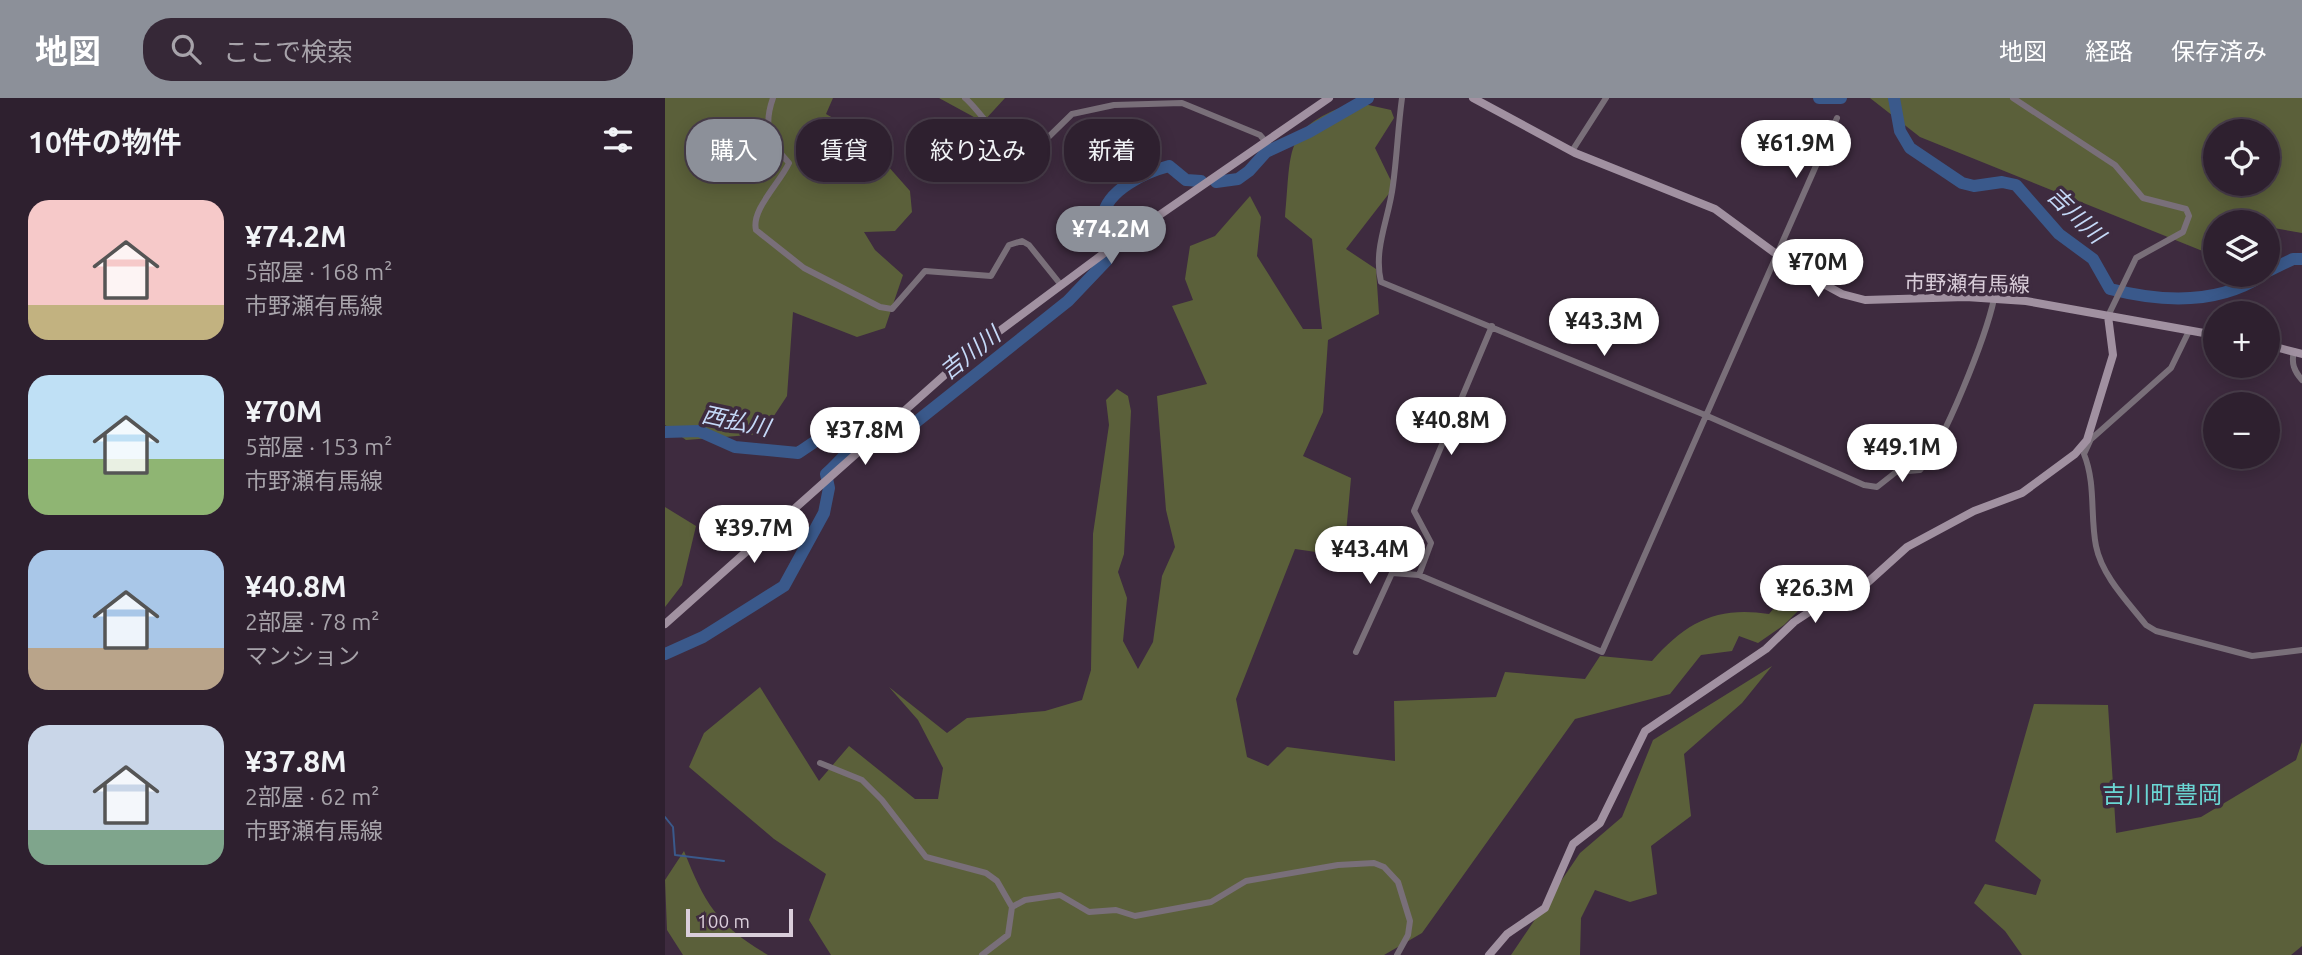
<!DOCTYPE html>
<html lang="ja">
<head>
<meta charset="utf-8">
<style>
  :root { --surface:#2e202f; --page:#362837; --text:#f1f3f6; --muted:#a7a3aa; --line:#493e4b; --accent:#8c9099 }
  body { margin:0; font-family:Ubuntu,"Noto Sans JP",sans-serif; background:var(--page); color:var(--text); height:100vh; display:flex; flex-direction:column; font-size:26px; white-space:nowrap }
  * { box-sizing:border-box; margin:0 }
  p { font-size:23px; color:var(--muted) }
  .icon { flex:none; width:38px; height:38px; fill:none; stroke:currentColor; stroke-width:2; stroke-linecap:round; stroke-linejoin:round }
  .map { position:relative; flex:1; overflow:hidden }
  .sheet { display:flex; flex-direction:column; background:var(--surface); width:665px }
  .sheet>* { flex:none }
  .guide { position:absolute; left:21px; top:21px; width:665px; height:63px; display:flex; gap:14px }
  .buttons { position:absolute; left:1538px; top:21px; display:grid; gap:14px }
  .buttons a { display:grid; place-items:center; width:77px; height:77px; border-radius:50%; background:var(--surface); box-shadow:0 4px 18px #0003,0 0 0 2px var(--line); font-size:35px }
  .scale { position:absolute; left:21px; bottom:18px; width:107px; box-sizing:border-box; padding-left:7px; border:4px solid #daceda; border-top:0; font-size:19px; line-height:24px; white-space:nowrap; color:#daceda; -webkit-text-stroke:5px #3e2b3f; paint-order:stroke }
  .price { position:absolute; translate:-50% -60px; padding:0 16px; border-radius:24px; background:#fff; color:#222; font-size:23px; line-height:46px; filter:drop-shadow(0 2px 4px #0008) }
  .price::after { content:''; position:absolute; left:50%; top:42px; width:21px; height:16px; margin-left:-10px; background:inherit; clip-path:polygon(0 0,100% 0,50% 100%) }
  .price.current { background:var(--accent); color:#fff }
  ul { padding:0; list-style:none }
  li { display:flex; align-items:center; gap:21px; height:175px; padding:0 28px }
  li span { display:grid; place-items:center; flex:none; width:196px; height:140px; border-radius:21px; color:#555 }
  li>.icon { margin-inline-start:auto }
  span .icon { width:84px; height:84px; fill:#fffc; stroke-width:1 }
  li b { font-size:30px }
  h2 { display:flex; justify-content:space-between; align-items:center; height:84px; padding:0 28px; font-size:30px }
  .pill { padding:0 24px; border-radius:28px; background:var(--surface); box-shadow:0 4px 18px #0003,0 0 0 2px var(--line); font-size:24px; line-height:63px }
  .pill.current { background:var(--accent); color:#fff }
  header { display:flex; align-items:center; gap:42px; box-sizing:border-box; height:98px; padding:0 35px; background:var(--accent); color:#fff }
  header strong { font-size:33px }
  nav { display:flex; gap:38px; margin-inline-start:auto; font-size:24px }
  .search { width:490px; height:63px; background:var(--page); display:flex; align-items:center; gap:18px; box-sizing:border-box; padding:0 24px; border-radius:28px; color:var(--muted); font-size:26px }
  main { display:flex; flex:1; min-height:0 }
  .map>svg:first-child { display:block }
  .green { fill:#5b603a; fill-rule:evenodd }
  .lines { fill:none; stroke-linecap:round; stroke-linejoin:round }
  .stream { stroke:#3a598b; stroke-width:2 }
  .river { stroke:#3a598b; stroke-width:12 }
  .street { stroke:#796f79; stroke-width:6 }
  .secondary { stroke:#a191a1; stroke-width:8 }
  .labels { text-anchor:middle; stroke-width:7; stroke-linejoin:round; paint-order:stroke }
  .street-label { font-size:21px; fill:#daceda; stroke:#3e2b3f }
  .water-label { font-size:23px; font-style:italic; fill:#c5d9f8; stroke:#3e2b3f }
  .quarter-label { font-size:24px; fill:#6ad6d3; stroke:#3e2b3f }
</style>
</head>
<body>
<header>
<strong>地図</strong>
<div class="search"><svg class="icon" aria-label="search" viewBox="0 0 24 24"><circle cx="10" cy="10" r="6"/><path d="M15 15l6 6"/></svg>ここで検索</div>
<nav><a>地図</a><a>経路</a><a>保存済み</a></nav>
</header>
<main>
<section class="sheet">
<h2>10件の物件<svg class="icon" aria-label="filters" viewBox="0 0 24 24"><path d="M4 7h16M4 17h16"/><circle cx="9" cy="7" r="2"/><circle cx="15" cy="17" r="2"/></svg></h2>
<ul>
<li><span style="background:linear-gradient(#f6c9c9 75%,#c2b280 0)"><svg class="icon" aria-label="home" viewBox="0 0 24 24"><path d="M3 11l9-7 9 7M6 9v11h12V9"/></svg></span><div><b>¥74.2M</b><p>5部屋 · 168 m²</p><p>市野瀬有馬線</p></div></li>
<li><span style="background:linear-gradient(#bfe0f5 60%,#8fb573 0)"><svg class="icon" aria-label="home" viewBox="0 0 24 24"><path d="M3 11l9-7 9 7M6 9v11h12V9"/></svg></span><div><b>¥70M</b><p>5部屋 · 153 m²</p><p>市野瀬有馬線</p></div></li>
<li><span style="background:linear-gradient(#a9c7e8 70%,#b9a48a 0)"><svg class="icon" aria-label="home" viewBox="0 0 24 24"><path d="M3 11l9-7 9 7M6 9v11h12V9"/></svg></span><div><b>¥40.8M</b><p>2部屋 · 78 m²</p><p>マンション</p></div></li>
<li><span style="background:linear-gradient(#c9d6e8 75%,#7fa58c 0)"><svg class="icon" aria-label="home" viewBox="0 0 24 24"><path d="M3 11l9-7 9 7M6 9v11h12V9"/></svg></span><div><b>¥37.8M</b><p>2部屋 · 62 m²</p><p>市野瀬有馬線</p></div></li>
</ul>
</section>
<div class="map">
<svg width="1637" height="857" viewBox="0 0 1637 857">
  <rect width="100%" height="100%" fill="#3e2b3f"/>
  <!-- green -->
  <path class="green" d="M0,0h168l-7,16 30,17 31,34 23,26 2,21 -17,19 -31,1 11,18 28,25 -18,53 -28,9 -64,-25 -6,84 -25,38 -76,6 -21,-15z
    M274,0h66l-22,24z
    M1205,0h432v135l-34,-6v-5h-53v27l-5,5 -290,-117zM1550,33h53v53h-53z
    M690,4l36,8 3,8 -19,30 19,39 -48,62 30,20 3,45 -51,26 -5,72 -20,44 48,22 -7,78 -49,-7 -59,150 11,58 21,9 19,-19 108,14 -1,-60 102,-4 9,-25 80,7 15,-23 52,5c34,-39 65,-55 117,-47l29,-35 29,3 -43,43 -26,18 -19,-7 -7,15 -31,4 -31,39 -95,25 -153,214 -38,22h-553l-22,-35 17,-46 -52,-35 -85,-72 15,-34 56,-46 59,94 30,-35 66,53h23l5,-31 -25,-48 -29,-33 58,46 20,-15 78,-7 37,-11 9,-30 2,-136 16,-109 -3,-25 11,-11 11,7 3,15 -7,143 -6,18 9,26 -4,43 15,28 15,-27 9,-66 13,-29 -9,-37 -9,-114 50,-12 -35,-78 21,-6 -8,-21 5,-33 25,-10 35,-40 11,21 -4,39 46,73h19l-10,-90 -27,-22c7,-70 -3,-89 70,-115z
    M0,409l31,19 -14,59 -17,22z
    M1107,568l-30,37 -58,51 7,62 -40,30 6,48 -27,8 -35,-12 -14,28 -1,37h-69l69,-102 42,-36 31,-77z
    M1369,606l74,1 8,128 85,-16 95,-57 6,-18v204l-11,9h-269l-17,-24 -31,-28 11,-19 51,11 5,-15 -46,-39z
    M19,753c21,53 33,74 84,104h-85l-16,-25 -2,-50z"/>
  <g class="lines">
    <!-- stream -->
    <path class="stream" d="M0,719l8,10 2,28 49,6"/>
    <!-- river -->
    <path class="river" d="M1154,0h22
      M1229,0l6,33 10,17 52,35 12,3 28,-4 14,3 43,49 34,25 17,30c51,13 108,16 153,-14
      M551,84l22,-3 11,-8 17,-19 43,-20 59,-34
      M441,141c-1,-6 -4,-15 -3,-22 3,-27 43,-45 66,-51l17,14 15,1
      M1603,173l25,-12h9
      M0,334l34,-1 36,16 63,6 46,-31h16l11,6
      M0,556l38,-17 81,-51 40,-73 5,-25 -3,-14c17,-15 29,-32 45,-46l35,2 162,-129 39,-41"/>
    <!-- street -->
    <path class="street" d="M108,0c-10,28 -4,44 16,65 -10,21 -38,47 -33,67l48,38 76,39 12,2 33,-38 66,5 18,-31 13,-4 7,4 32,40
      M300,0c18,15 41,56 61,61l46,-45 42,-9 68,-2 78,32 6,7
      M737,0c-4,29 -5,58 -9,87 -4,34 -20,63 -12,97l324,133 159,70 13,2 19,-15 24,-2c24,-26 66,-134 74,-171
      M1348,0l102,67 28,33 43,11 3,7 -6,16 -47,26 -28,58
      M907,53l34,-53
      M1629,253c-3,12 0,20 8,29
      M1424,343l82,-73 18,-37
      M1425,343l-6,13c12,30 6,62 12,92 6,30 32,56 50,79l10,6 96,25 50,-6
      M754,477l12,-32 -17,-32 78,-185
      M691,554l36,-79 27,2 183,77 235,-534
      M155,665l42,17 20,20 44,57 60,16 11,8 15,26 -4,28 -26,20
      M347,809l13,-7 35,-5 29,17 27,-2 19,6 76,-14 35,-21 92,-16 36,-2 10,4 14,15 12,39 -2,14 -11,20"/>
    <!-- secondary -->
    <path class="secondary" d="M808,0l102,55 140,56 83,61 44,24 23,6 101,-3 60,4 189,34
      M1603,247l34,9
      M0,526l301,-268 137,-102 226,-156
      M824,857l18,-21 38,-26 28,-64 27,-21 45,-92 121,-82 28,-27 26,-17 36,-12 51,-46 67,-36 48,-18 53,-39 12,-14 26,-85 -5,-39"/>
  </g>
  <g class="labels">
    <!-- street labels -->
    <g class="street-label">
      <text transform="translate(1302 186) rotate(1)" y="7">市野瀬有馬線</text>
    </g>
    <!-- water labels -->
    <g class="water-label">
      <text transform="translate(1411 117) rotate(44)" y="8">吉川川</text>
      <text transform="translate(305 255) rotate(-38)" y="8">吉川川</text>
      <text transform="translate(71 323) rotate(12)" y="8">西払川</text>
    </g>
    <!-- quarter labels -->
    <g class="quarter-label">
      <text x="1497" y="705">吉川町豊岡</text>
    </g>
  </g>
</svg>
<div class="buttons">
<a><svg class="icon" aria-label="locate" viewBox="0 0 24 24"><circle cx="12" cy="12" r="6"/><path d="M12 2v4M12 18v4M2 12h4M18 12h4"/></svg></a>
<a><svg class="icon" aria-label="layers" viewBox="0 0 24 24"><path d="M12 4l9 5-9 5-9-5zM3 14l9 5 9-5"/></svg></a>
<a>+</a>
<a>−</a>
</div>
<div class="scale">100 m</div>
<b class="price" style="left:1131px;top:82px">¥61.9M</b>
<b class="price current" style="left:446px;top:168px">¥74.2M</b>
<b class="price" style="left:1153px;top:201px">¥70M</b>
<b class="price" style="left:939px;top:260px">¥43.3M</b>
<b class="price" style="left:786px;top:359px">¥40.8M</b>
<b class="price" style="left:200px;top:369px">¥37.8M</b>
<b class="price" style="left:1237px;top:386px">¥49.1M</b>
<b class="price" style="left:89px;top:467px">¥39.7M</b>
<b class="price" style="left:705px;top:488px">¥43.4M</b>
<b class="price" style="left:1150px;top:527px">¥26.3M</b>
<div class="guide">
<a class="pill current">購入</a>
<a class="pill">賃貸</a>
<a class="pill">絞り込み</a>
<a class="pill">新着</a>
</div>
</div>
</main>
</body>
</html>
